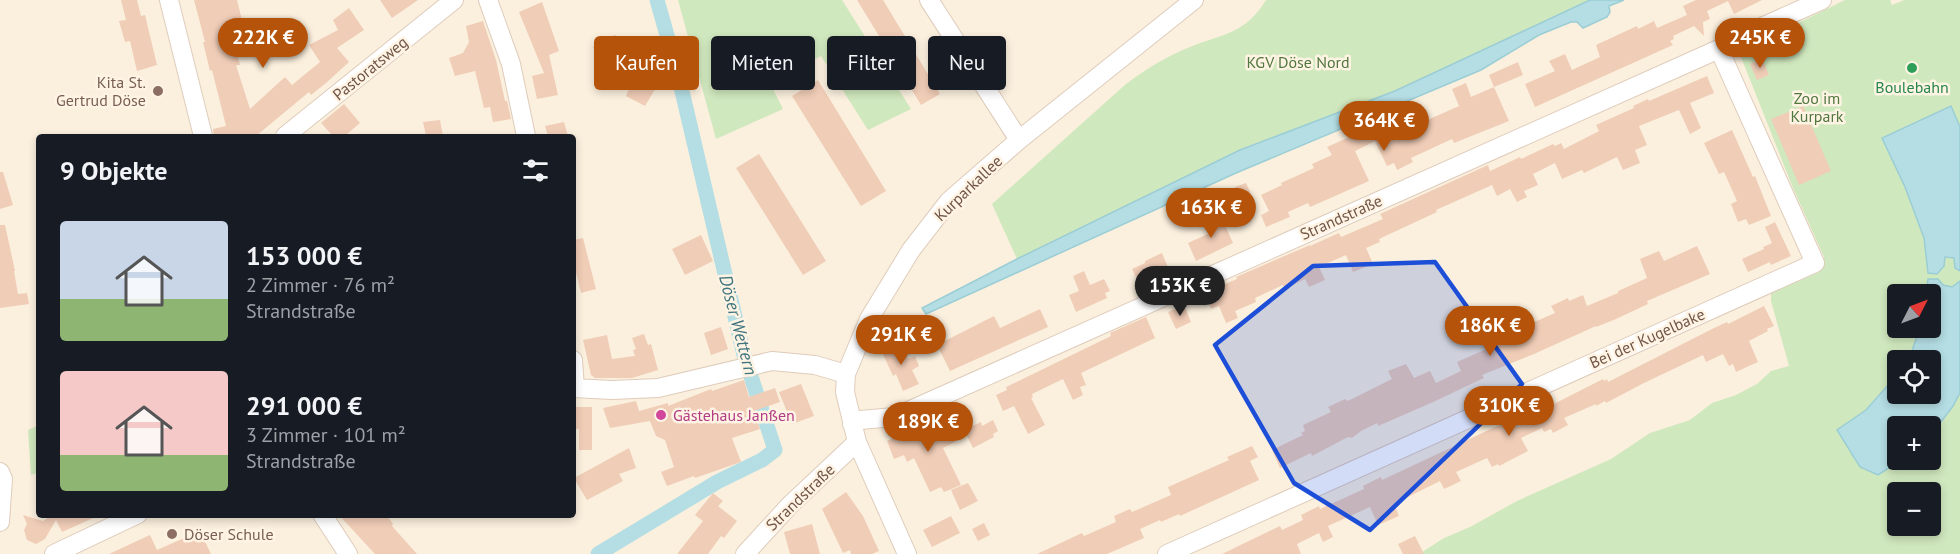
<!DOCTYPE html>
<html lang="de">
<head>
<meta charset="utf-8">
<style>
  :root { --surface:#171b24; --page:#20242c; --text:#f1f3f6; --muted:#9ea1a6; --accent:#b45309 }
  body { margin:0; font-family:"PT Sans",sans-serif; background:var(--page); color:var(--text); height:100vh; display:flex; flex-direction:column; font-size:22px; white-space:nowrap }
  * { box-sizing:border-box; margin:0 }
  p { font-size:20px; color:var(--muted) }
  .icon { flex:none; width:33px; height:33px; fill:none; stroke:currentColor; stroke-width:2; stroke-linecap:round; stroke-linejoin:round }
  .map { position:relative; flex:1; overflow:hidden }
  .sheet { position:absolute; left:36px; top:134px; width:540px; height:384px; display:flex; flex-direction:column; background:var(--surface); border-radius:6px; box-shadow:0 3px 9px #0003 }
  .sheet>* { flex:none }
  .hud { position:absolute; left:594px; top:36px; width:570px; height:54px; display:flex; gap:12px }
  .needle { width:39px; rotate:48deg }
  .controls { position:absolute; left:1887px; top:284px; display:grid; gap:12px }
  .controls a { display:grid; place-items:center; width:54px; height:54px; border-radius:6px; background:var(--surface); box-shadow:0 3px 9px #0003; font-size:30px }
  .price { position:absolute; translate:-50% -51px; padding:0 14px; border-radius:21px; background:var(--accent); color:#fff; font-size:20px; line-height:39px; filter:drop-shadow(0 2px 3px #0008) }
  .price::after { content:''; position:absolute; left:50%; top:36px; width:18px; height:14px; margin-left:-9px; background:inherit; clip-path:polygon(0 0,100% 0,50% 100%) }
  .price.on { background:#222; color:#fff }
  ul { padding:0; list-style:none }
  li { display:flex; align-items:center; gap:18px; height:150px; padding:0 24px }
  li span { display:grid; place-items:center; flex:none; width:168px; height:120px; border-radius:6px; color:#555 }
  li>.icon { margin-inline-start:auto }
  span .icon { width:72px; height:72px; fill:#fffc; stroke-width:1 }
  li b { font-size:26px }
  h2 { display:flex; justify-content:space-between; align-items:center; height:72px; padding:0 24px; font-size:26px }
  .pill { padding:0 21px; border-radius:6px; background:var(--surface); box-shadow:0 3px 9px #0003; font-size:21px; line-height:54px }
  .pill.on { background:var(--accent); color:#fff }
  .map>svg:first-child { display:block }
  .green { fill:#d0e8be; fill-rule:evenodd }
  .water { fill:#b4dee4; stroke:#9bcdd5; stroke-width:1.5 }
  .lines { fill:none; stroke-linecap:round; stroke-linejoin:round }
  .canal { stroke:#b4dee4; stroke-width:15 }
  .building { fill:#f0cdb7 }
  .minor-casing { stroke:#dfccbb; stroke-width:20 }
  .minor { stroke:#fff; stroke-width:18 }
  .marked { fill:#1d4ed8; fill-opacity:0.2; stroke:#1d4ed8; stroke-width:4.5; stroke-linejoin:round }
  .leisure-dot { fill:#2e9e5b; stroke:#fff4e4; stroke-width:2 }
  .education-dot { fill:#8d6e63; stroke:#fff4e4; stroke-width:2 }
  .hotel-dot { fill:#d1479c; stroke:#fff4e4; stroke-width:2 }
  .labels { text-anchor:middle; stroke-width:5; stroke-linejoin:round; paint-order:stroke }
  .park-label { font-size:16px; fill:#517740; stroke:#fff4e4 }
  .street-label { font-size:16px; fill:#715547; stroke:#fff4e4 }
  .education-label { font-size:16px; fill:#785e54; stroke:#fff4e4; text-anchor:end }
  .leisure-label { font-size:16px; fill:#27864d; stroke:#fff4e4 }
  .hotel-label { font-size:16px; fill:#b23c85; stroke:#fff4e4; text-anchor:start }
  .water-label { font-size:18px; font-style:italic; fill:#3f747e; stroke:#fff4e4 }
</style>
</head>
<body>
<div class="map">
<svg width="1960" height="554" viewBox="0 0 1960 554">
  <rect width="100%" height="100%" fill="#fbf0de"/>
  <!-- green -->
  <path class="green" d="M678,0h164l69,109 -43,21 -47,-74 -52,25 14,28 -67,30z
    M1266,0h324l-195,91 -155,59 -223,109 -25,-55 134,-120c20,-15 41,-28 64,-37 35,-14 55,-13 76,-47z
    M1845,0h45l2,5 12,-5h56v554h-541l25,-16 26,-11 47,-26 94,-42 39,-26 40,-13 22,-17 24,-8 21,-11 14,-13 18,-5 -18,-65v-8l48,-21 5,-15 -31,-69 -54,-136zM1898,294h32v33h-32zM1898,360h32v33h-32zM1898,426h32v33h-32zM1898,492h32v33h-32z
    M39,425v47l-8,3 -3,-45z"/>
  <!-- water -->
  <path class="water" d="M1590,0h34l-15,6 1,6 -3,5 -24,11 -6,-6h-6l-32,13 -58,35 -245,103 -310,141 -4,-6 95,-49 223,-109 155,-59z
    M1951,106l9,21v144l-5,-3 -1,-10 -9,-1 -1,9 -7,8 -9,-1 -4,-35 -19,-51 -23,-49z
    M1928,279h10l5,6 9,2 8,-6v112l-7,13 -22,29 -1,-9h-32v33h5l-25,16 -18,-8 -23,-37 29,-20 31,-35 1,18h32v-33h-21l11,-33h10v-33h-4z"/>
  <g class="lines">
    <!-- canal -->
    <path class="canal" d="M598,554l119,-72 45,-22 13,-10 -31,-95 -66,-281 -21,-74"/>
  </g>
  <!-- building -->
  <path class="building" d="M121,0h16l4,16 4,-1 12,50 -20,6 -7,-30 -5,1 -6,-21 7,-1z
    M194,0h43l5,20 -13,3 11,42h-4l14,44 35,-32 7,8 28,-23 -11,-17 29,-15 -5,-10 16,-12 15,22 -27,18 12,14 -23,21 -15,12 -2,-3 -53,44h-42l-1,-7 13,-3 -14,-56 -2,1 -7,-29h2z
    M380,0h38l-26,18z
    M857,0h26l57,94 -19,11z
    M1696,0h66l-28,14 -6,-13 -21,10 3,8 -7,3 1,14 -10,-10 -21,10 1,3 -4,2 3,4 -138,62 -10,-23 30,-13 -6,-10 16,-7 7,16 28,-13 -4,-12 41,-19 1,3 16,-8 3,7 30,-13 -4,-9z
    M542,2l17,49 -10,4 9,40 -21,4 -5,-23 12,-3 -25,-61z
    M483,21l13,39 9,41h2l4,18 -18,3 -3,-15 -6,1 -9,-37 -20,5 -6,-18 14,-5 6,-11 -3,-16z
    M615,35l33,17 9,34 -12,20 -19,-10 6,-15 -4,-12 -12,-7 -13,7 -10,-22z
    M1762,58l7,17 -12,5 -7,-16z
    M1518,62l5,13 -29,12 -5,-12z
    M1707,76l7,17 -24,10 11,25 -11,6 -11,-24 -40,16 8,19 -12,5 5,13 -17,7 -6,-13 -33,16 -2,-3 -20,9 -7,-16 -22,11 5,11 -14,6 3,6 -10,5 -7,-13 -13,7 -5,-11 -56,25 1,2 -58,27 1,3 -14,6 7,16 -20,8 -7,-17 -27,12 6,13 -16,7 -4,-8 -20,10 -2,-4 -28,13 1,4 -21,9 3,7 -12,5 -7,-17 -8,3 -1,-3 -6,-13 33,-14 -1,-2 74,-32v1l29,-13 2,4 42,-18 -3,-5 108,-49 2,6 30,-14 1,2 32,-15 2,2 6,-3 3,6 35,-18 -3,-6 38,-17 -1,-2 15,-7 1,2z
    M818,80l68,111 -25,15 -69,-110z
    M1466,83l5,14 23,-10 15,34 -55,22 -2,-4 -41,19 2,4 -16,8 -3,-7 -7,3 -12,-25 -20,10 14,30 -59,26 -2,-4 -20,9 2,5 -24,10 -5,-12 8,-4 -8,-16 21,-10 -1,-2 33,-15 -2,-4 20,-9 -5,-8 62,-28 7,15 63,-28 -7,-17z
    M344,104l16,19 -15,13h-12l-12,-13z
    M1803,106l28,65 -32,14 -28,-66z
    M440,120l3,16h-17l-3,-14z
    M564,122l4,14h-20l-3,-10z
    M1732,130l21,47 2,-1 16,40 -22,9 -3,-6 -8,3 -7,-18 6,-3 -13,-29 -5,2 -15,-31z
    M759,154l67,107 -23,14 -67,-107z
    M0,172h3l10,33 -13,4z
    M1246,183l5,11 -11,5 -5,-12z
    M1220,214l13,29 -37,18 -8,-18 24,-11 -6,-11z
    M1775,222l16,34 -20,9 -1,-3 -22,10 -6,-13 22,-10 -1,-2 9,-4 -7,-16z
    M0,225h5l10,46h-1l4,23 9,-1 2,11 -29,4z
    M701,235l12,26 -28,14 -13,-26z
    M583,238l13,51 -15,4 -8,-33v-20z
    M1697,246l13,28 -63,27 1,3 -32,15 -20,8v-1l-62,28 -52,21 2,3 -53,25 -53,23 -1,-3 -16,8 -9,7 -4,-1 -36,19 -1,-3 -31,15 -8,-18 31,-15 -2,-2 4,-2 -2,-6 28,-13 -3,-5 17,-8 2,2 5,-2 40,-20 -4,-8 18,-7 8,14 16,-7 6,12 25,-12 -4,-9 59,-26 -2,-5 41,-18 -4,-7 17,-8 1,3 14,-6 4,11 31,-13v-2l29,-13 -7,-19 19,-8 5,10z
    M1162,253l8,19 -30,14 -8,-17 13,-6v-2z
    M1084,271l6,14 14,-6 6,12 -5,2 2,5 -31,14 -7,-17 10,-4 -6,-15z
    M1184,305l7,17 -15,7 -8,-17z
    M1764,306l10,20 -7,3 1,2 -19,10 9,21 -9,4 -13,6 -3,-8 -4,2 -6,-12 -17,8 -3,-7 -59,28 -38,20 -1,-2 -9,5v-2l-32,14 4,7 -15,8 -2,-4 -7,3 -2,-4 -21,10 7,13 -29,15 -1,-2 -6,3 -5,-9 -31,14 5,9 -17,8 -4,-8 -46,23 5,12 -21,9 -8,-18 -42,19 5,11 -10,5 -4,-9 -22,11 4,10h-79l58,-28 2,4 21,-10 -2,-5 18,-9 1,3 44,-20 -1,-3 18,-9 1,3 160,-75 2,4 59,-30 1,2 3,-2 1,3 104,-53 15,-7 1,2z
    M1040,309l8,18 -98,44 -13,-26 57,-29 6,12z
    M1146,317l9,21 -74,35 5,12 -6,2 3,8 -10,5 -10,-21 -31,15 1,3 -2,1 14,27 -17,9 -14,-28 -11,5 -7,-16 11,-5 -1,-3 105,-51 -1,-3z
    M721,327l7,22 -17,6 -7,-22z
    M644,334l4,11 3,-1 7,26 -26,8h-37l-4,-3 -8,-35 24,-5 5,24 23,-3 -2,-6 3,-1 -4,-11z
    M901,344l7,15 7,-3 4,10 -7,4 7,14 -16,7 -7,-17 -3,2 -12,-26 11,-5 1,2z
    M744,380l5,17 26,-9 5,14 -26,9 6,18 -28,9 9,24 -46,16 -1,-2 -27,10 -6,-14 13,-5 -9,-27 -9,-4 -6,-15 -40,7 -7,-20 33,-7 3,10 29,-8v3l43,-17 1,2z
    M801,384l13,32 -22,8 -13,-32z
    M573,407h19v43h-13v-21h-6z
    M939,415l3,6 3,-2 10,23 -12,6 18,37 -17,7 -3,-5 -11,5 -16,-34 -7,4 -3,-7 -10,4 -7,-18z
    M993,420l5,11 -5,3 1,3 -21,11 -9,-18 17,-8 1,4z
    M1252,446l6,11 -8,4 9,19 -79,36 -1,-2 -18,8 -1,-2 -20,9 4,9 -37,16h-70l45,-21 2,3 32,-14 -2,-6 16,-7 2,3 39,-17 -3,-8 61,-27 -2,-3z
    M629,448l7,20 -17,6 4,7 -36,19 -13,-22z
    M968,483l10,18 -18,9 -9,-20z
    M846,492l17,24 16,35 -7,3h-21l-1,-4 -7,3 -21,-44z
    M713,493l10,8 -5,5 19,15 -13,17 -3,-2 -13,18h-31l26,-33 -8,-6z
    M54,514h48l-40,18 -6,-12 -11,19 -9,5 -9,-4 -3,-10 3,-6 -4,-9 20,6z
    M338,514h48l7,10 -1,2 25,28h-42z
    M951,516l9,17 -28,14 -9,-17z
    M984,523l6,12 -12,6 -6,-12z
    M812,524l8,30h-30l-6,-22z
    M200,531l11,23h-102l41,-19 7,15z
    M1415,536l9,18h-21l-5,-10z"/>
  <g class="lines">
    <defs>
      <path id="minor" d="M169,0l34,136
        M488,0l23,64 15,72
        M929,0l90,140
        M1735,39l87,-39
        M285,136l169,-136
        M573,360l2,28
        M573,388l39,2 46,-2 114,-27 43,4 31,9
        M852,424l8,-4 35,-3 824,-368 8,-6
        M0,472l3,7 -3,43
        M322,514l26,40
        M54,554l84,-40
        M745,554l45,-49 67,-63
        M907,554l-50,-112 -12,-50 1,-18 23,-55 42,-69 38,-49 70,-61 175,-140
        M1167,554l648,-291 -96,-214"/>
    </defs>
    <!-- minor casing -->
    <use href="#minor" class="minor-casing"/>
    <!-- minor -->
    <use href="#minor" class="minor"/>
  </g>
  <!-- marked area -->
  <path class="marked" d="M1435,262l87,122 -152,146 -76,-47 -79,-138 98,-79z"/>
  <!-- markers -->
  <circle class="leisure-dot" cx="1912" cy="68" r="6"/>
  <g class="education-dot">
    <circle cx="158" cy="91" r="6"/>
    <circle cx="172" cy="534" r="6"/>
  </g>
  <circle class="hotel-dot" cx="661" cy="415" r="6"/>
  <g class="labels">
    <!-- park labels -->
    <g class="park-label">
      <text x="1298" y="68">KGV Döse Nord</text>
      <text x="1817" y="104">Zoo im<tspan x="1817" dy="18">Kurpark</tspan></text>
    </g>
    <!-- street labels -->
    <g class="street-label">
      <text transform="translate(370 68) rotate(-39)" y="6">Pastoratsweg</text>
      <text transform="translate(968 188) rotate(-44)" y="6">Kurparkallee</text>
      <text transform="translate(1341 217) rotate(-24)" y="6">Strandstraße</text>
      <text transform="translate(1647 338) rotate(-24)" y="6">Bei der Kugelbake</text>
      <text transform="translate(800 497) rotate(-44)" y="6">Strandstraße</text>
    </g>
    <!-- education labels -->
    <g class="education-label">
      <text x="146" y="88">Kita St.<tspan x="146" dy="18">Gertrud Döse</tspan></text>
      <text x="184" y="540" text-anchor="start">Döser Schule</text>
    </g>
    <!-- leisure labels -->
    <g class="leisure-label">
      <text x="1912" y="93">Boulebahn</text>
    </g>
    <!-- hotel labels -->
    <g class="hotel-label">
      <text x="673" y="421">Gästehaus Janßen</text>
    </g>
    <!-- water labels -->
    <g class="water-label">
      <text transform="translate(738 325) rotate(75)" y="6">Döser Wettern</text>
    </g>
  </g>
</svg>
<div class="controls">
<a><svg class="needle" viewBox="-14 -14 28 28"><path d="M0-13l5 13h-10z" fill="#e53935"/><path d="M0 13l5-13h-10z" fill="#9ea1a6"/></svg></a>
<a><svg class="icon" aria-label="locate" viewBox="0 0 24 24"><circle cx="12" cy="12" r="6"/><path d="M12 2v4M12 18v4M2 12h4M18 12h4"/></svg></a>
<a>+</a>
<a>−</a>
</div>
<b class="price" style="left:263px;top:69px">222K €</b>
<b class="price" style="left:1760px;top:69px">245K €</b>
<b class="price" style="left:1384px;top:152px">364K €</b>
<b class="price" style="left:1211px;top:239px">163K €</b>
<b class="price on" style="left:1180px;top:317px">153K €</b>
<b class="price" style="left:1490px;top:357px">186K €</b>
<b class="price" style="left:901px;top:366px">291K €</b>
<b class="price" style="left:1509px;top:437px">310K €</b>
<b class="price" style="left:928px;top:453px">189K €</b>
<div class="hud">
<a class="pill on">Kaufen</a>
<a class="pill">Mieten</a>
<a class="pill">Filter</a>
<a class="pill">Neu</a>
</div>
<section class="sheet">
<h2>9 Objekte<svg class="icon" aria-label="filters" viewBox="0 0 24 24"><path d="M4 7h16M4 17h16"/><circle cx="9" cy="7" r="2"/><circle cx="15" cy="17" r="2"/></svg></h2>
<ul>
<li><span style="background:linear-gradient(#c9d6e8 65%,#8fb573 0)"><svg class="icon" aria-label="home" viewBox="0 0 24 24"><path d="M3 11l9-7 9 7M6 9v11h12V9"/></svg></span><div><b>153 000 €</b><p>2 Zimmer · 76 m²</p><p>Strandstraße</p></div></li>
<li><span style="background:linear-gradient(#f6c9c9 70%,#8fb573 0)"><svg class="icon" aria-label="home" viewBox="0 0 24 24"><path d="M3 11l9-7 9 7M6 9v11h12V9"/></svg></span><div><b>291 000 €</b><p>3 Zimmer · 101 m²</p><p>Strandstraße</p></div></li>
</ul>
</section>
</div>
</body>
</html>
